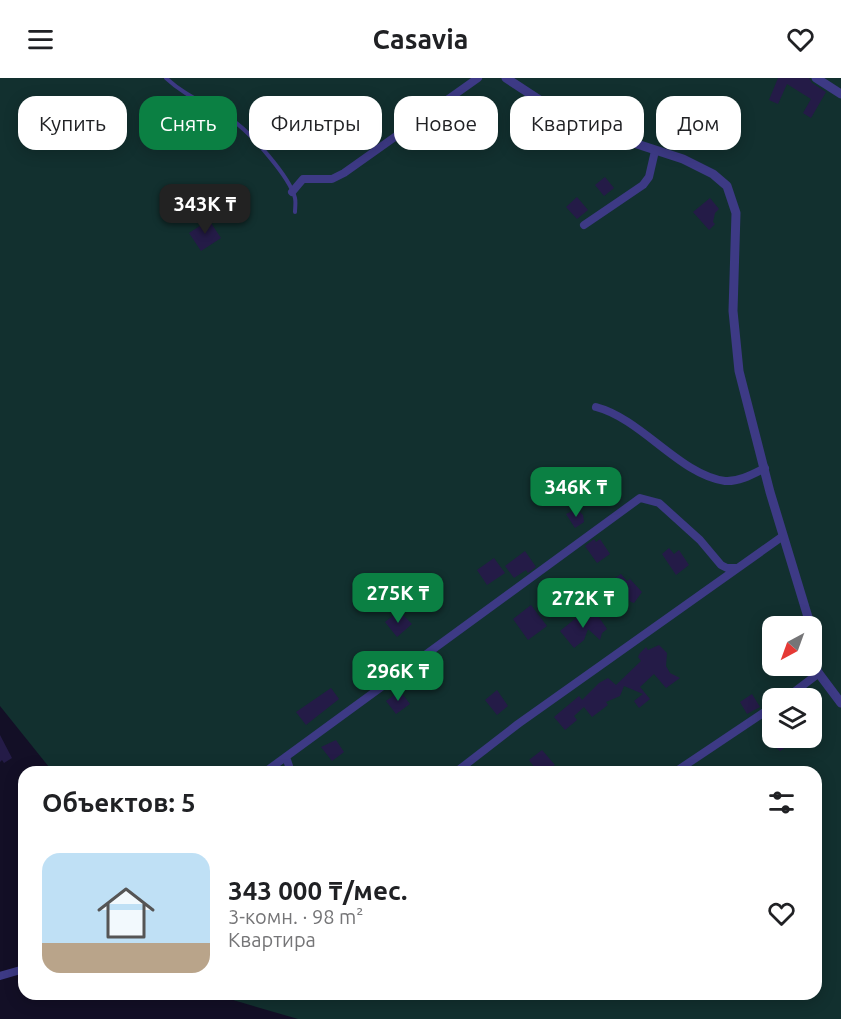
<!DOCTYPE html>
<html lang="ru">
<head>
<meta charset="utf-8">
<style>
  :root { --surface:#fff; --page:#f2f2f2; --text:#202124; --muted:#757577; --line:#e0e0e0; --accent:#0b8043 }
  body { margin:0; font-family:Ubuntu,sans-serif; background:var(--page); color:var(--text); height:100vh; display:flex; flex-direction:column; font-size:22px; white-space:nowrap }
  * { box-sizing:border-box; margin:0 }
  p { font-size:20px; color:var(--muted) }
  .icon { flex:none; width:33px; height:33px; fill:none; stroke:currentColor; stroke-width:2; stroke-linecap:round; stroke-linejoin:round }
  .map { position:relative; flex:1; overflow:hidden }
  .drawer { position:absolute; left:18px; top:688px; width:804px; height:234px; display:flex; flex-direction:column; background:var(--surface); border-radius:18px; box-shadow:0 3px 15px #0003 }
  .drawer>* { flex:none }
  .top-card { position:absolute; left:18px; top:18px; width:806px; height:54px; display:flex; gap:12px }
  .needle { width:39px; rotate:221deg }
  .fabs { position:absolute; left:762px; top:538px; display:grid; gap:12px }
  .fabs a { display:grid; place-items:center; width:60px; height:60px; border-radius:12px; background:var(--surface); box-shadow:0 3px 15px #0003; font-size:30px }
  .price { position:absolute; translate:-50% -51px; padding:0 14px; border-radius:12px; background:var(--accent); color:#fff; font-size:20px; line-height:39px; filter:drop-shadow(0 2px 3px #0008) }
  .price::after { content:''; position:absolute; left:50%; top:36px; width:18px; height:14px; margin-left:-9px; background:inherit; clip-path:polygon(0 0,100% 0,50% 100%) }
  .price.on { background:#222; color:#fff }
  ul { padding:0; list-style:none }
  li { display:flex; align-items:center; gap:18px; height:150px; padding:0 24px }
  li+li { border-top:2px solid var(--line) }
  li span { display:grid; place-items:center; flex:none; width:168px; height:120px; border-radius:18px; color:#555 }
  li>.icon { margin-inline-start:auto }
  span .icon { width:72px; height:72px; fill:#fffc; stroke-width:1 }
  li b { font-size:26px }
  h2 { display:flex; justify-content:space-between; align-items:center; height:72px; padding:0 24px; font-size:26px }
  .pill { padding:0 21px; border-radius:18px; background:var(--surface); box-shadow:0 3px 15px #0003; font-size:21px; line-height:54px }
  .pill.on { background:var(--accent); color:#fff }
  header { display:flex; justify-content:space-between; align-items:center; height:78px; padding:0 24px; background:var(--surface); font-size:27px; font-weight:700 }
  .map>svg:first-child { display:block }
  .green { fill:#12302f; fill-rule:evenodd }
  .building { fill:#241b47 }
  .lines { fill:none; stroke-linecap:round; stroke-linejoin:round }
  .service { stroke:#3d3a85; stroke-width:4 }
  .minor { stroke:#3d3a85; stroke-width:8 }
  .tertiary { stroke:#3d3a85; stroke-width:9 }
</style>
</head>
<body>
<header><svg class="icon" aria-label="menu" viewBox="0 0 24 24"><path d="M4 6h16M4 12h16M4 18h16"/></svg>Casavia<svg class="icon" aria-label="heart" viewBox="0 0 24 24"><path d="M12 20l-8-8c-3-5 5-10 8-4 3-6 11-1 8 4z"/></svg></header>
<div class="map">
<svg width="841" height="941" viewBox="0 0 841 941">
  <rect width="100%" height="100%" fill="#130f26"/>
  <!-- green -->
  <path class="green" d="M0,0h841v941h-543l-65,-19 -4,-5 587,-1v-222h-763l-53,-66zM772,549h40v39h-40zM772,621h40v39h-40z"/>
  <!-- building -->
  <path class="building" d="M778,0h31l3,5 14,9 -15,26 -8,-5 8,-14 -24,-15 -9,20 -9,-4z
    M605,99l9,11 -10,8 -9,-11z
    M577,119l11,13 -11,9 -11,-12z
    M710,120l9,11 -4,4 -2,9 2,2 -6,6 -16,-18z
    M209,142l12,18 -20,13 -12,-18z
    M577,431l6,6 1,7 -9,6 -9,-14z
    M594,461l2,3 4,-3 10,15 -13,9 -12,-17z
    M669,470l5,6 5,-4 10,15 -13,10 -14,-21z
    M525,473l11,16 -8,6 -2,-3 -12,8 -9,-12z
    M494,480l11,15 -18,12 -10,-15z
    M621,496l6,7 3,-2 12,13 -8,11 -3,-1 -12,-13 1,-1 -6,-9z
    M531,527l16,21 -19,14 -15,-21z
    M399,533l13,13 -15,13 -12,-15z
    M596,535l11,16 -5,4 -2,7 -12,-11 -4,11 -10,8 -14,-17 21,-17 5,7z
    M659,567l8,8 -1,13 4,7 10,5 -14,10 -12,-14 -14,13 10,12 -11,9 -5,-7 9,-7 -19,-8 -4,10 -14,6 2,3 -16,12 -8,-10 -10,9 3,4 -12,10 -11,-13 25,-21 3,4 17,-17 9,-5 8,7 25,-24 -3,-4 2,-4 6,-6 2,3z
    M331,610l8,11 -33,26 -10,-13z
    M497,612l11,16 -11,9 -12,-15z
    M400,613l10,13 -14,10 -10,-13z
    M752,616l8,13 -13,7 -7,-12z
    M772,651v9h9l5,9 -6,4 -14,-12 -1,-5z
    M0,657l12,23 -8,5 -2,-3 -2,2z
    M336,662l8,12 -12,9 -11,-14z
    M542,672l13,15 -11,7h-6l-9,-12z"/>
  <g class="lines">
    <!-- service -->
    <path class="service" d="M166,0c20,19 44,27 66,42 18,12 58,57 63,78 1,5 0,10 0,14"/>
    <!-- minor -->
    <path class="minor" d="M292,114l11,-13h29l12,-6 134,-95
      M584,147l59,-40 6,-8 6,-26
      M596,329c46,12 84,68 129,74 14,1 28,-7 40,-13
      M785,621l34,-26
      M286,679l5,15
      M265,694l375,-274 19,5 41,37 21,25 6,3h9
      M456,694l62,-48 265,-188
      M675,694l97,-65
      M0,898l24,-7"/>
    <!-- tertiary -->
    <path class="tertiary" d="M506,0l61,40 27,12 89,29 30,15 14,12 9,27 -3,98 6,60 31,121 41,135
      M816,0l25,16
      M812,550l5,43 24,32"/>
  </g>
</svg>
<div class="fabs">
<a><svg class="needle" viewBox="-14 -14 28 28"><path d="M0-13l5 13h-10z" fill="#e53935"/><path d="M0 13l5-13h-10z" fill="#757577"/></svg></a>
<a><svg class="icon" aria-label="layers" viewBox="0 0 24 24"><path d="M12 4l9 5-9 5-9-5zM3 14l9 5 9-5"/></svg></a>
</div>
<b class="price on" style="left:205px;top:157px">343K ₸</b>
<b class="price" style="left:576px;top:440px">346K ₸</b>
<b class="price" style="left:398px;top:546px">275K ₸</b>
<b class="price" style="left:583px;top:551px">272K ₸</b>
<b class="price" style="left:398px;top:624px">296K ₸</b>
<div class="top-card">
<a class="pill">Купить</a>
<a class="pill on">Снять</a>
<a class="pill">Фильтры</a>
<a class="pill">Новое</a>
<a class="pill">Квартира</a>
<a class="pill">Дом</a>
</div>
<section class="drawer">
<h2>Объектов: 5<svg class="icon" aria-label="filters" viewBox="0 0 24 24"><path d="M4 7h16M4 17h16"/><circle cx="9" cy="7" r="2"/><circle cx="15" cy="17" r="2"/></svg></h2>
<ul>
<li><span style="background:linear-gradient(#bfe0f5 75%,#b9a48a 0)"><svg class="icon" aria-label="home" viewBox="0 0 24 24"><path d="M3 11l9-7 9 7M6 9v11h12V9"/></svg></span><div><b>343 000 ₸/мес.</b><p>3-комн. · 98 m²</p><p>Квартира</p></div><svg class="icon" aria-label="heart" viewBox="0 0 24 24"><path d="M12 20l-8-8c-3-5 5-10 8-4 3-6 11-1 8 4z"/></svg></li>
</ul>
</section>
</div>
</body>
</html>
